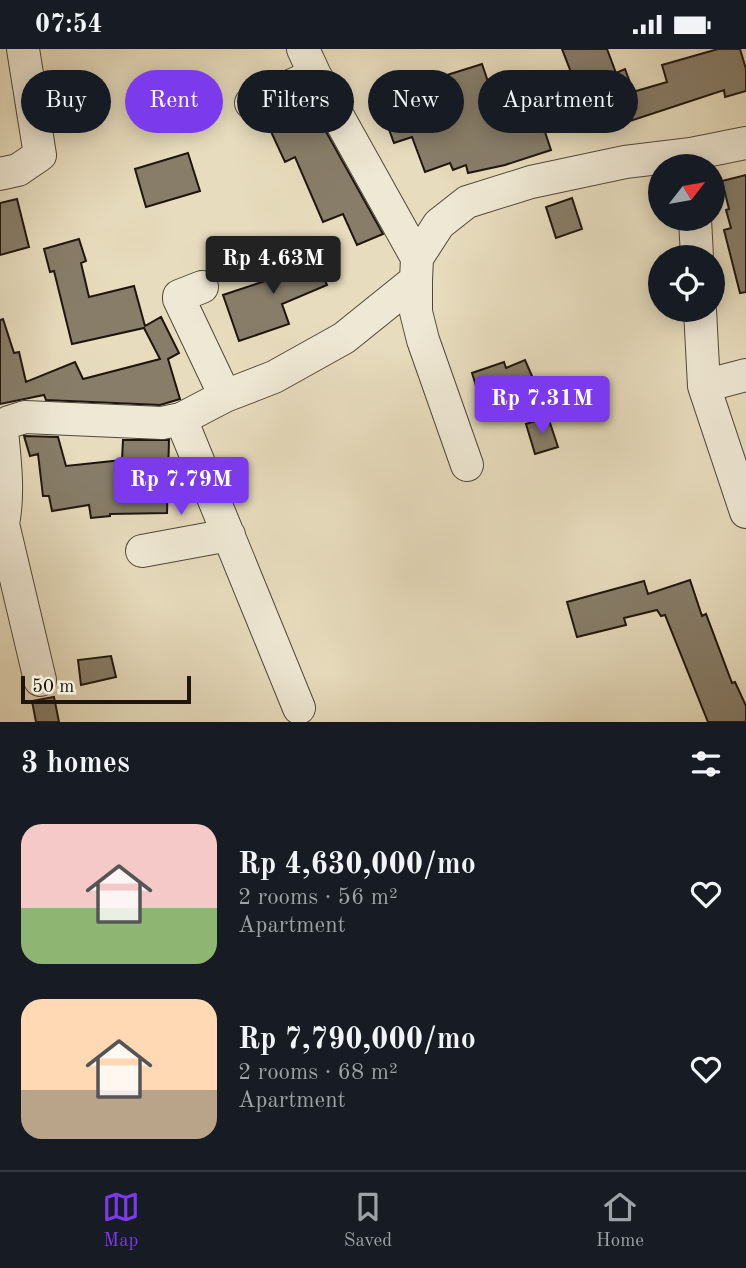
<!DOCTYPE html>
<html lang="en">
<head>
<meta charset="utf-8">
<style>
  :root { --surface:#171b24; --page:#242831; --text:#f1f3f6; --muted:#9ea1a6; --line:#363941; --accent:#7c3aed }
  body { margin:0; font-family:"Old Standard TT",serif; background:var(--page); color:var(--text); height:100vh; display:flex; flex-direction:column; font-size:26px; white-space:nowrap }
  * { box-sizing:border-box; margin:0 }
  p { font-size:23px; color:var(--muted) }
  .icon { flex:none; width:38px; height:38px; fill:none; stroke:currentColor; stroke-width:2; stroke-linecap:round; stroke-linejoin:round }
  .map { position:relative; height:673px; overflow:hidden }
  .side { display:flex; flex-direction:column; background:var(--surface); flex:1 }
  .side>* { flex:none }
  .banner { position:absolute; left:21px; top:21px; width:705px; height:63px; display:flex; gap:14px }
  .needle { width:46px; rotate:59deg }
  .fabs { position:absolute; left:648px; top:105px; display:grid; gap:14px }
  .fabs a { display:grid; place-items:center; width:77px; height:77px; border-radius:50%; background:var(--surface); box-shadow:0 4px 18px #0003; font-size:35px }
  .scale { position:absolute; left:21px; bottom:18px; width:170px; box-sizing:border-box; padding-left:7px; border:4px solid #1e160e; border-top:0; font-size:19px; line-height:24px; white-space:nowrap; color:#1e160e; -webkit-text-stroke:5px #efe8d4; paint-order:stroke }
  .price { position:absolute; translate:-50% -60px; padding:0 16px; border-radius:7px; background:var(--accent); color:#fff; font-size:23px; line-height:46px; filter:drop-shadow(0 2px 4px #0008) }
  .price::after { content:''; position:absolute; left:50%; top:42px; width:21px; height:16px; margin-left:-10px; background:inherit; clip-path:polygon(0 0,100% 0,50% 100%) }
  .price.selected { background:#222; color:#fff }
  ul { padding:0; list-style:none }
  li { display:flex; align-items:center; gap:21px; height:175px; padding:0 21px }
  li span { display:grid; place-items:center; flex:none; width:196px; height:140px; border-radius:21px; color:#555 }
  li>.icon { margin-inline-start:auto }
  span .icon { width:84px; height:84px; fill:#fffc; stroke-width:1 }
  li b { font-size:30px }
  h2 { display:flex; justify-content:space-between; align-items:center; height:84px; padding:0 21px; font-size:30px }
  .tag { padding:0 24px; border-radius:32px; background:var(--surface); box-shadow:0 4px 18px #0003; font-size:24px; line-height:63px }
  .tag.selected { background:var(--accent); color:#fff }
  .status { display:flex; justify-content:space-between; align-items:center; height:49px; padding:0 35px; background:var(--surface); direction:ltr }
  .status svg { height:19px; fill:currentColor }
  .dock { display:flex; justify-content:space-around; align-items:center; height:98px; border-top:2px solid var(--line); background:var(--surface); font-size:19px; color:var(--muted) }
  .dock a { display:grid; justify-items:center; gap:4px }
  .dock .selected { color:var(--accent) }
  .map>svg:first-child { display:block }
  .building { fill:#877d69; stroke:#1e160e; stroke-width:2 }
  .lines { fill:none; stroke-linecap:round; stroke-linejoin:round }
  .minor-casing { stroke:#50483a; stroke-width:34 }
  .minor { stroke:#efe8d4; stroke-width:32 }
</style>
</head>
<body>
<div class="status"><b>07:54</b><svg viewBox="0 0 49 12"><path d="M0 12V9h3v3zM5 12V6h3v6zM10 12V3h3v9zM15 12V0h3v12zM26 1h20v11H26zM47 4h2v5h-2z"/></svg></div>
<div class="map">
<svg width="746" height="673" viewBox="0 0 746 673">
  <rect width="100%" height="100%" fill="#e7dcbd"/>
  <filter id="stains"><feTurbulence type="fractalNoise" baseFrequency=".00286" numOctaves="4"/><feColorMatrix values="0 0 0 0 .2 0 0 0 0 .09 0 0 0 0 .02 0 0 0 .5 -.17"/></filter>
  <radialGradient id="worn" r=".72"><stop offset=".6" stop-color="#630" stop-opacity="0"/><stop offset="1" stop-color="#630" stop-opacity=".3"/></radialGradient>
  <!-- building -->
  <path class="building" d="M562,0h45l9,24 9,-4 7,19 -42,16 -10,-26 -6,2z
    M718,0h22l6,20v22l-21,6 -1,-7 -97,32 -8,-26 48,-14 -5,-17z
    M482,15l17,50 16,-5 3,9 20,-7 13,39 -46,15 -37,8 -2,-8 -13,5 -3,-7 -25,9 -13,-35 -18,6 -17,-46z
    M310,54l73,131 -26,11 -14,-31 -20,8 -28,-65 -10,5 -18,-39z
    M188,104l12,38 -54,16 -11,-38z
    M746,126v117l-6,1 -16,-63 7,-2 -5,-18 3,-1 -7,-28z
    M572,149l10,31 -26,9 -10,-31z
    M17,150l12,48 -29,8v-52z
    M79,190l7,22 -5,2 8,34 45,-11 11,40 16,-9 18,36 -11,6 12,40 -20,6 -114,-5 -2,-5 -44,9v-84l3,-1 11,34 5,-1 7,30 49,-20 8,17 77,-20 -16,-31 -72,16 -18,-73 -4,1 -6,-23z
    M312,202l15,34 -45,19 7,20 -50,17 -16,-46 54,-18 -6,-15 17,-6 2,5z
    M525,311l10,23 -54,19 -9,-29 32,-11 2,6z
    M548,368l10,30 -23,7 -9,-30z
    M24,387l34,1 8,29 56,-6 1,-20h46l-2,73 -57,1v2l-19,2 -2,-13 -37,6 -3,-15h-6l-5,-42 -8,2z
    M690,531l12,36 4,-2 26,69 3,-1 11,24v16h-38l-43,-107 -4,1 -4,-6 -33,8 2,7 -49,12 -10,-35 77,-21 4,13z
    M111,607l5,21 -35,8 -3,-25z
    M54,648l5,25h-23l-4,-21z"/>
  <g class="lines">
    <defs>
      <path id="minor" d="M303,0l12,26 102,183
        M251,54l64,-28
        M0,125l18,-4 22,-15 -17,-106
        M695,170l2,38
        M416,231v32l7,28 44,125
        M202,238l-23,9v3l46,97
        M700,261l4,76 42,126
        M704,337l42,-11
        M181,370l118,289
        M3,475l37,156
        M0,477l3,-2c6,-30 2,-63 -1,-93l7,-9 16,-5 137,6 19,-4 44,-23 49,-19 70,-39 72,-58 1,-22 22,-34 28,-22 64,-20 94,-20 66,-8 55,-11
        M142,502l87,-16"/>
    </defs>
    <!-- minor casing -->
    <use href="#minor" class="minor-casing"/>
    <!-- minor -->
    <use href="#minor" class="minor"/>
  </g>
  <rect width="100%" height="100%" filter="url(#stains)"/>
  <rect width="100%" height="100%" fill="url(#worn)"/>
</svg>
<div class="fabs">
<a><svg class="needle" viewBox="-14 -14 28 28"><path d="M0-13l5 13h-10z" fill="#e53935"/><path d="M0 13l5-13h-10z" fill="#9ea1a6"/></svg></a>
<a><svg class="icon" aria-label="locate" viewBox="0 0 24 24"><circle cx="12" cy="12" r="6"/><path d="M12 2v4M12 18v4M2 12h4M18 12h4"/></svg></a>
</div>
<div class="scale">50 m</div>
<b class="price selected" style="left:273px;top:247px">Rp 4.63M</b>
<b class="price" style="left:542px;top:387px">Rp 7.31M</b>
<b class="price" style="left:181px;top:468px">Rp 7.79M</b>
<div class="banner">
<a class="tag">Buy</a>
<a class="tag selected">Rent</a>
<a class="tag">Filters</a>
<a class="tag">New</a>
<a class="tag">Apartment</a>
</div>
</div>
<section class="side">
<h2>3 homes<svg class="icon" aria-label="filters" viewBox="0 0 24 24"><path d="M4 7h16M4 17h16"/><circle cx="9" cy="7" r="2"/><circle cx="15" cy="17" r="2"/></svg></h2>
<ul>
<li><span style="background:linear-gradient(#f6c9c9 60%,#8fb573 0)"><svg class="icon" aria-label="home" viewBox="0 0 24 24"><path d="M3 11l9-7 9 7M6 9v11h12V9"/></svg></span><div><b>Rp 4,630,000/mo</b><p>2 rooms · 56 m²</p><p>Apartment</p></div><svg class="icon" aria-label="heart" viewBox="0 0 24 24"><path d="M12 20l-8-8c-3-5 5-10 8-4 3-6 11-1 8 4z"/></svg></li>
<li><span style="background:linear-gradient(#ffd9b3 65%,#b9a48a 0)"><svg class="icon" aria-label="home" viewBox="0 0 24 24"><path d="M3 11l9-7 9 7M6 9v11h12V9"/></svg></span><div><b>Rp 7,790,000/mo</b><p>2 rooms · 68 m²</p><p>Apartment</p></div><svg class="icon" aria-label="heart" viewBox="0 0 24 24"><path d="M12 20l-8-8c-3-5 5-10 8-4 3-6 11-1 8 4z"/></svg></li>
</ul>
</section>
<nav class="dock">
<a class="selected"><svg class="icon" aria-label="map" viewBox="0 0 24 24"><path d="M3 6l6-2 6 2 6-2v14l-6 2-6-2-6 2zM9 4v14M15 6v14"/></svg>Map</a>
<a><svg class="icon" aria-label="saved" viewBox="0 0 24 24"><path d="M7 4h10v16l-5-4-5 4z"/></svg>Saved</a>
<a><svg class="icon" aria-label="home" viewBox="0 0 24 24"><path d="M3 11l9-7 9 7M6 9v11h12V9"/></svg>Home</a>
</nav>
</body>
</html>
